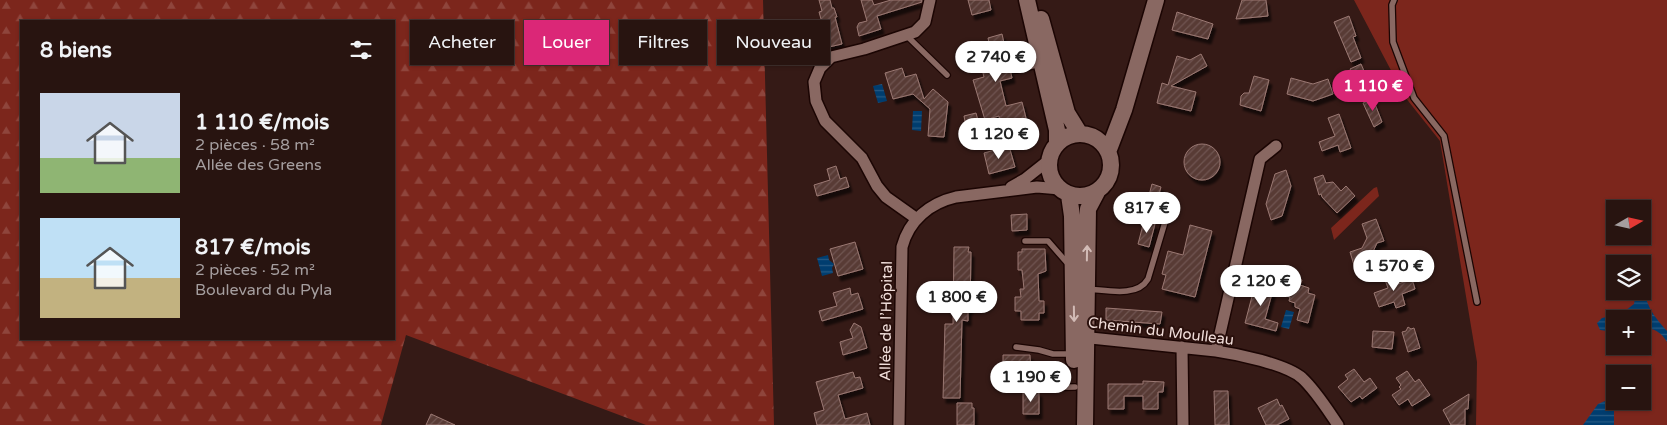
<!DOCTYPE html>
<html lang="fr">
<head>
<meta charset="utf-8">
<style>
  :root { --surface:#281410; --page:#301d19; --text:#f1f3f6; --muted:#a59e9f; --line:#443330; --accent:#db2777 }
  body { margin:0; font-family:"Varela Round",sans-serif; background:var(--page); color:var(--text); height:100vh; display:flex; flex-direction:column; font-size:19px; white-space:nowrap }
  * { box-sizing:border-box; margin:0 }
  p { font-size:16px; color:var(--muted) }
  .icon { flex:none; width:28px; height:28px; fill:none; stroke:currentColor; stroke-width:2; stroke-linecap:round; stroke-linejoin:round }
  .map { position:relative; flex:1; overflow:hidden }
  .panel { position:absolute; left:20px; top:20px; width:375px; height:320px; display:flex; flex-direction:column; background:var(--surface); border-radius:0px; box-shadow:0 1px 4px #0004,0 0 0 1px var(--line) }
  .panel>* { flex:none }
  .guide { position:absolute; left:410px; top:20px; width:475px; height:45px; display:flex; gap:10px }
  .needle { width:32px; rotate:81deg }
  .buttons { position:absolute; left:1606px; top:200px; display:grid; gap:10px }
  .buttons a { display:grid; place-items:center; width:45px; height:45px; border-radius:0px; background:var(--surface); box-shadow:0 1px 4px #0004,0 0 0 1px var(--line); font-size:25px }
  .price { position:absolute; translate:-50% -42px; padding:0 11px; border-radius:18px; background:#fff; color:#222; font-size:16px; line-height:32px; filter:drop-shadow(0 1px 2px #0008) }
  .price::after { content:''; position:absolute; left:50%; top:30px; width:15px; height:11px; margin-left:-8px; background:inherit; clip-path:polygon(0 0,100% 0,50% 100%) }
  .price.active { background:var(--accent); color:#fff }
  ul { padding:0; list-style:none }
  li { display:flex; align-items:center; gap:15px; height:125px; padding:0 20px }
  li span { display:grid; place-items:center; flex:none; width:140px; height:100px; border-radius:0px; color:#555 }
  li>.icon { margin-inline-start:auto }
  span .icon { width:60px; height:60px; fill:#fffc; stroke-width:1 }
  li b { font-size:21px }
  h2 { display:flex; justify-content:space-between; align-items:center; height:60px; padding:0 20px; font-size:21px }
  .pill { padding:0 18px; border-radius:0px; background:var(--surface); box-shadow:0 1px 4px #0004,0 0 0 1px var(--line); font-size:18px; line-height:45px }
  .pill.active { background:var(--accent); color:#fff }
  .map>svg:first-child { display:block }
  .green { fill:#7c261c; fill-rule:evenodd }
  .forest { fill:url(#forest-firs); fill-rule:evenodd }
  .water { fill:url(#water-rules) }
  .building { fill:url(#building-hatch); stroke:#9b7973; filter:url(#shadow) }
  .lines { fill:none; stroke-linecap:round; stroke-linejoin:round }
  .lane-casing { stroke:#1b0503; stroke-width:8 }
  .street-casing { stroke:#1b0503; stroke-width:14 }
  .secondary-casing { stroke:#1b0503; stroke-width:19 }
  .lane { stroke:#896862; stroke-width:5.5 }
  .street { stroke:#896862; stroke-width:11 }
  .secondary { stroke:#896862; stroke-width:16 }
  .oneway { stroke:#d2bbb6 }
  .labels { text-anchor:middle; stroke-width:4; stroke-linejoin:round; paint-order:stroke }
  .street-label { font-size:15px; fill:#f1deda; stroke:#2b110d }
</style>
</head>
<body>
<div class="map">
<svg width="1667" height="425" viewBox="0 0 1667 425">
  <defs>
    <pattern id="forest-firs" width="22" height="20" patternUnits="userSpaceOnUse" patternTransform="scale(1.25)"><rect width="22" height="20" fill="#7c261c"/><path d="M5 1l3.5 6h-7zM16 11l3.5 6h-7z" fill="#8f453c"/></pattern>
    <pattern id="water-rules" width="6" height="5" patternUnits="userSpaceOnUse" patternTransform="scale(1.25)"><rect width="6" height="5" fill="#003d6f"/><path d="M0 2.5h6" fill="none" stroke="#265983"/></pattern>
    <pattern id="building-hatch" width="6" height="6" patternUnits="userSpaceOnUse" patternTransform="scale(1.25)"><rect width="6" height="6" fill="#583a35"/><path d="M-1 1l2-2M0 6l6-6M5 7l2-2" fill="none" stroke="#705652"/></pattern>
    <filter id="shadow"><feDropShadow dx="3" dy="5" stdDeviation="1" flood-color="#0009"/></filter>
  </defs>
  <rect width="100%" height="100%" fill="#351a16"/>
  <!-- green -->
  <path class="green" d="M1354,0h313v425h-191l1,-63 -37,-221 -35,-44zM1615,209h27v27h-27zM1615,264h27v27h-27zM1615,319h27v27h-27zM1615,374h27v27h-27z
    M1377,187l2,9 -45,44 -3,-12 43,-40z"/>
  <!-- forest -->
  <path class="forest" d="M0,0h763l11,425h-128l-240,-90 -25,90h-381zM21,21h373v318h-373z"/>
  <!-- water -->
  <path class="water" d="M882,84l5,17 -9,2 -5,-17z
    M913,111h9l-1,20 -9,-1z
    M828,255l1,5 5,4 -2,4 1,5 -11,3 -5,-18z
    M1643,283c3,23 9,31 24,48v11c-6,-10 -13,-14 -24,-14l-1,-9h-27v13l-15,-2 -3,-7 5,-5 19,-4 13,-10 2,-13h6z
    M1286,310l8,2 -5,17 -8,-2z
    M1605,401l5,1 4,5v18h-31l15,-21z"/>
  <!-- building -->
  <path class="building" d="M819,0h11l2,8h2l3,9h-2l7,27 -13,3 -10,-35 3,-1z
    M861,0h11l2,5 17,-5h31v2l-45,14 4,13 -22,7 -2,-9 2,-4 8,-2z
    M968,0h21l2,10 -19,5z
    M1242,0h24l2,16 -32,3z
    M1177,12l36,12 -5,15 -36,-9z
    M1349,16l7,20 -3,1 8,21 -10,4 -17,-40z
    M1002,34l10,44 -12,3 6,25 16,-4 4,16 -25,6 -2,-8 -14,4 -12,-40 11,-3 -7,-27 13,-3 -2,-9z
    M1201,54l6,12 -36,20 25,6 -5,19 -34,-8 5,-20 6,2 9,-29 13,4z
    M1361,64l7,16 -11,4 -7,-15z
    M902,68l3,9 11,-3 8,25 9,-10 15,13 -4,35 -16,-1 2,-27 -17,-15 -20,5 -8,-26z
    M1254,76l15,4 -8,31 -21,-6 1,-9 3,-3h5z
    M1291,78l22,6 15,-5 5,15 -20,7 -26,-7z
    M1373,99l9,23 -8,5 -11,-24z
    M976,113l3,11 -13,3 -2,-11z
    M1339,114l12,34 -11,4 -2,-7 -16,6 -3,-9 16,-6 -7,-18z
    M1184 162a18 18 0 1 1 36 0a18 18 0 1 1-36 0Z
    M1009,146l6,21 -26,7 -5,-21z
    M836,166l4,13 6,-2 3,10 -32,9 -3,-11 16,-5 -3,-11z
    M1286,170l5,16 -9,30 -11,4 -5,-16 9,-30z
    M1323,175l3,8 7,-1 8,9 5,-5 9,10 -18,17 -15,-16 -1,-3 -2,1 -5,-17z
    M1152,184l9,3 -4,14 -9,-2z
    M1027,214v16l-15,1 -1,-16z
    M1376,219l8,22 -7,2 -6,13 -5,2 1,3 -13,4 -4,-13 12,-4 5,-10 -5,-14z
    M1144,221l11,3 -6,23 -11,-3z
    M1190,225l22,6 -17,66 -33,-8 4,-14 -4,-1 6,-23 15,4z
    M855,242l8,27 -25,7 -8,-27z
    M954,247h15l-1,5h3l-1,57h-2v12l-6,-1 -2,78h-17l2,-74h8z
    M1022,249h23l1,22 -8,3 1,27h5v12h-5v7h-18v-9h-6v-14h6l-1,-8h4l-2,-19h-4v-18h4z
    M1395,273l3,11 14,-5 3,10 -13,5 3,11 -9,3 -2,-6 -15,5 -5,-14 14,-5 -4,-11z
    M1291,277l11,3 -2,5 9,3 -1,5 7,2 -7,28 -11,-3 3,-11 -5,-2v-4l-6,-2 1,-4 -4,-1z
    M1259,278l10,3 -2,7 6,2 -8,29 13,4 -2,8 -31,-8 10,-38 2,1z
    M850,288l1,7 7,-2 5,16 -41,12 -3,-10 18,-5 -4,-13z
    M1106,308l56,4 -2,12 -54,-4z
    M854,323l7,4 6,21 -24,7 -3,-13 13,-4 -3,-8z
    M1408,327l3,2 3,-1 6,20 -12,4 -6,-20 4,-1z
    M1373,331l21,1 -2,17 -20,-2z
    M1003,355h27l1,20h-28z
    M1354,369l10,13 6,-4 7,10 -15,11 -2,-3 -9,6 -13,-15 10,-8 -3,-4z
    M1407,371l8,11 4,-3 11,16 -18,11 -4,-7 -9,6 -7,-10 9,-6 -2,-2 2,-2 -5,-7z
    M853,372l2,6 5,-1 3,11 -25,7 7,24 22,-6 3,12h-53l-3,-12 10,-3 -8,-28z
    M1143,381l21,1 -1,10h-5v17h-15v-13h-19v13h-16v-25h35z
    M1214,391h14l1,34h-14z
    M1023,392h16v22h-16z
    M1469,394l-1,15h-3v16h-14l-8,-15z
    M1277,399l3,7 2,-1 7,14 -12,6h-11l-8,-17z
    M957,403h15v5h2v17h-17z
    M431,414l24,11h-29z"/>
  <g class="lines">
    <defs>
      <path id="lane" d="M1394,0l-2,5 1,37 21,56 30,38 33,166
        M907,36l40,39
        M1010,50l25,-2
        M1016,70l24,-6
        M1025,241h23l21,24
        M1088,289c18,1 49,9 60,-10l23,-77
        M1016,347l23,3 14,4h20
        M1025,388l50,-1"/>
      <path id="street" d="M1011,187l14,-8 24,-19
        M917,219l-31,-22 -9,-11 -15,-28 -37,-37 -9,-20 -2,-19 6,-14 11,-11 33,-8 51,-17 10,-10 5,-22
        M1081,337l135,14c21,3 70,13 86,27 14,13 25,31 36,47
        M1182,347l1,78
        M1216,351l44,-192 16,-13
        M899,425l3,-178c7,-27 28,-44 54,-50l81,-10 23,2"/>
      <path id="secondary" d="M1027,0l30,130v14
        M1041,19l26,94 13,21
        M1049 165a31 31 0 1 1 62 0a31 31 0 1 1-62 0Z
        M1108,152l16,-42 32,-110
        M1069,195l3,21 2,144
        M1085,425l3,-216 9,-17"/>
    </defs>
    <!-- lane casing -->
    <use href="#lane" class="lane-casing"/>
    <!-- street casing -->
    <use href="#street" class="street-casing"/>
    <!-- secondary casing -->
    <use href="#secondary" class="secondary-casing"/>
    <!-- lane -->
    <use href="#lane" class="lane"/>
    <!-- street -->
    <use href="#street" class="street"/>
    <!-- secondary -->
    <use href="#secondary" class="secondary"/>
  </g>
  <!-- one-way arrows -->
  <defs><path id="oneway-shaft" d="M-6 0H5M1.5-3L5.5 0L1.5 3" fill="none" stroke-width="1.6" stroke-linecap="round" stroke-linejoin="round" transform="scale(1.25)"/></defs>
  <g class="oneway">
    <use href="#oneway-shaft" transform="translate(1087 253) rotate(-89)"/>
    <use href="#oneway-shaft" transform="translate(1074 314) rotate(89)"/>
  </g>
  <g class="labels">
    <!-- street labels -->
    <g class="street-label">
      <text transform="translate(886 321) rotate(-89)" y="5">Allée de l’Hôpital</text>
      <text transform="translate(1161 331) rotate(7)" y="5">Chemin du Moulleau</text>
    </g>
  </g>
</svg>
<div class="buttons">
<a><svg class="needle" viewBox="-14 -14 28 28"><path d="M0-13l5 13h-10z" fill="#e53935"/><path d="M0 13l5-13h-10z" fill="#a59e9f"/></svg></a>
<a><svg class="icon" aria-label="layers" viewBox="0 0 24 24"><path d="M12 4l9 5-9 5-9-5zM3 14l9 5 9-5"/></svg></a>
<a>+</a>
<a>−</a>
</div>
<b class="price" style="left:996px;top:83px">2 740 €</b>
<b class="price active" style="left:1373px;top:112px">1 110 €</b>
<b class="price" style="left:999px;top:160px">1 120 €</b>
<b class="price" style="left:1147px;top:234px">817 €</b>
<b class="price" style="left:1394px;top:292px">1 570 €</b>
<b class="price" style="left:1261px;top:307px">2 120 €</b>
<b class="price" style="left:957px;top:323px">1 800 €</b>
<b class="price" style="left:1031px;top:403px">1 190 €</b>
<div class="guide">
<a class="pill">Acheter</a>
<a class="pill active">Louer</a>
<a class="pill">Filtres</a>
<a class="pill">Nouveau</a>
</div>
<section class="panel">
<h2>8 biens<svg class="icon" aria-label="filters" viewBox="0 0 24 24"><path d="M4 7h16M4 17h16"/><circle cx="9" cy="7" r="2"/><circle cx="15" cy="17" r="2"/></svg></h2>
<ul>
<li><span style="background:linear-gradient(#c9d6e8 65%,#8fb573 0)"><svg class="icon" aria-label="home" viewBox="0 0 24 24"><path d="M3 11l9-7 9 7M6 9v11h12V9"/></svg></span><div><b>1 110 €/mois</b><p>2 pièces · 58 m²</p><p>Allée des Greens</p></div></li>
<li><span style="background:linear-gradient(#bfe0f5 60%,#c2b280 0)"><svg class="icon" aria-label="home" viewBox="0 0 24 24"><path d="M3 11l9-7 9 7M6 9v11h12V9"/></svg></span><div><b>817 €/mois</b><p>2 pièces · 52 m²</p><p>Boulevard du Pyla</p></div></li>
</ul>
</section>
</div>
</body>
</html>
